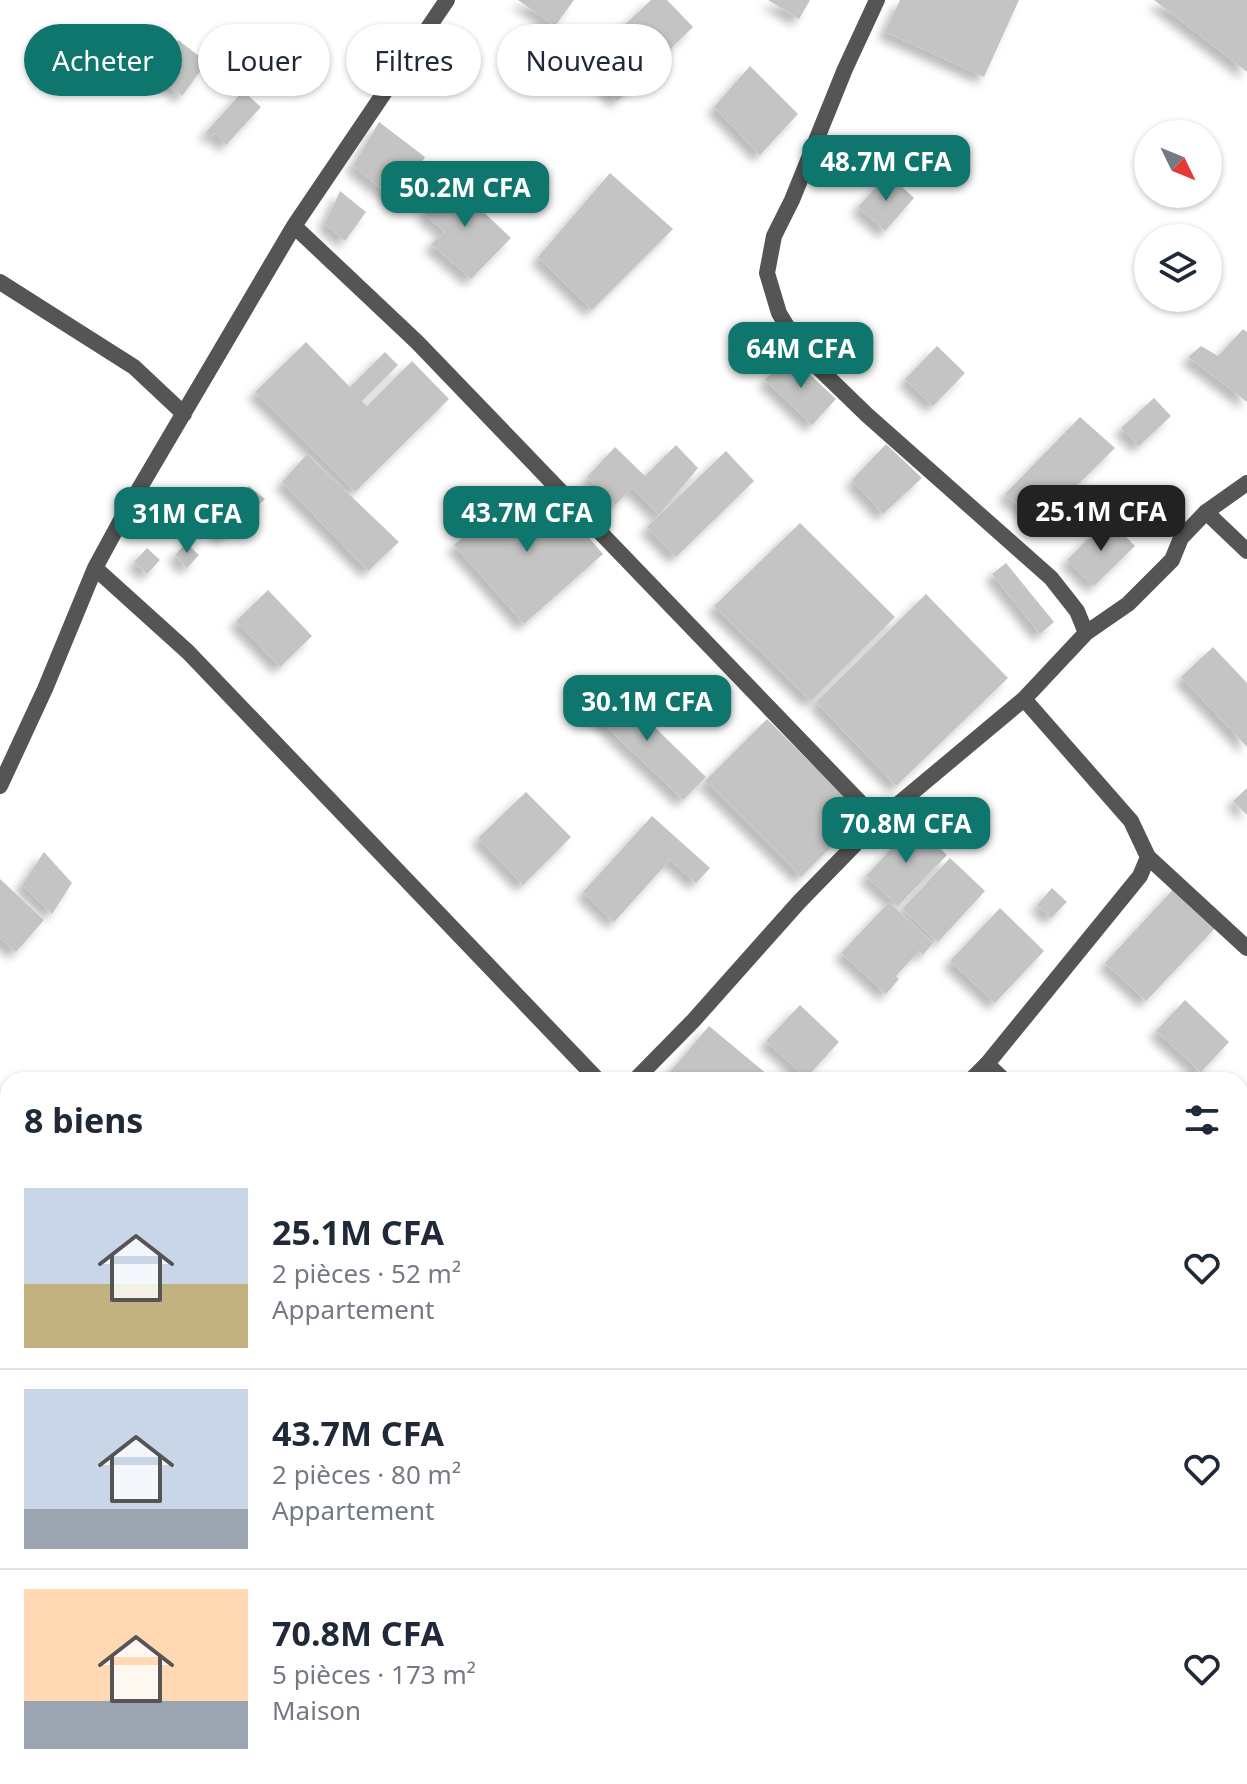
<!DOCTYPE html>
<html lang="fr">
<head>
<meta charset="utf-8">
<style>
  :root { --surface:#fff; --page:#f2f2f3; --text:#1f2937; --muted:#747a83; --line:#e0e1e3; --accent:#0f766e }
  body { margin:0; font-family:"Noto Sans",sans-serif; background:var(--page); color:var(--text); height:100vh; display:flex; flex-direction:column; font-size:30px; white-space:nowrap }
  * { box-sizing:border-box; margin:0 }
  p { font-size:26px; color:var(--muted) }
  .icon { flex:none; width:44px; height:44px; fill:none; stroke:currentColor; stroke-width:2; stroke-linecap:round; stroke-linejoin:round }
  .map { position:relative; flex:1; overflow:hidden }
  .drawer { position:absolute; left:0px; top:1072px; width:1248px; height:712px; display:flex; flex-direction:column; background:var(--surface); border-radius:24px 24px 0 0; box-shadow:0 2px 6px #0004 }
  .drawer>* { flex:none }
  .guide { position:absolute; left:24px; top:24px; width:800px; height:72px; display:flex; gap:16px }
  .needle { width:52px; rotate:133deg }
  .tools { position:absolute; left:1134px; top:120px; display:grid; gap:16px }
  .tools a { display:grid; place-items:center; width:88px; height:88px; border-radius:50%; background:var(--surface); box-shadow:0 2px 6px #0004; font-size:40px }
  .price { position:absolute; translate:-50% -68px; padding:0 18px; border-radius:16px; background:var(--accent); color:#fff; font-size:26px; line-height:52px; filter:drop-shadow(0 2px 4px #0008) }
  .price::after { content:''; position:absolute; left:50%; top:48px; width:24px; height:18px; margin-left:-12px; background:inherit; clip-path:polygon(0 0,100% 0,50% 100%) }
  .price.active { background:#222; color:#fff }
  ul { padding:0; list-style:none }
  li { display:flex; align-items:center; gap:24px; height:200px; padding:0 24px }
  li+li { border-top:2px solid var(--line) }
  li span { display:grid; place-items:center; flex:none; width:224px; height:160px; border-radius:0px; color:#555 }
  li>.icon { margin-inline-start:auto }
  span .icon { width:96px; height:96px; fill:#fffc; stroke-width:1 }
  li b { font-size:34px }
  h2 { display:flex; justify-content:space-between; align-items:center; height:96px; padding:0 24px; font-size:34px }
  .tag { padding:0 28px; border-radius:36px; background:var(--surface); box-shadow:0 2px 6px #0004; font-size:28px; line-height:72px }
  .tag.active { background:var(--accent); color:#fff }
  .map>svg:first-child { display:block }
  .building { fill:#c4c4c4; filter:url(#shadow) }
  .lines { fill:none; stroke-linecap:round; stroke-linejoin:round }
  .service { stroke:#555; stroke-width:16 }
  .minor { stroke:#555; stroke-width:16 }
</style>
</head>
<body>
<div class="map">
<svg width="1247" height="1784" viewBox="0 0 1247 1784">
  <defs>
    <filter id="shadow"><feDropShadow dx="-7" dy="7" stdDeviation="4" flood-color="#0004"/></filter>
  </defs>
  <rect width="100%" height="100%" fill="#fff"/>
  <!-- building -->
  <path class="building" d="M518,0h56l-19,26z
    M651,0h16l26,27 -76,74 -46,-47 21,-17 10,9z
    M768,0h42l-11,19z
    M900,0h119l-35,77 -99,-45z
    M1154,0h93v72z
    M178,40l29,22 -25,34 -30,-22z
    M244,53l18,17 -15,17 -19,-18z
    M750,66l48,48 -38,41 -46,-48z
    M243,91l18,16 -35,38 -12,-12 -3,4 -5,-5z
    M379,122l46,35 -28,45 -44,-36z
    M610,173l63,56 -81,81 -54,-53z
    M888,174l26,24 -29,33 -27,-24z
    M460,176l20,21 -5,7 36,34 -40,41 -40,-35 14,-12 -22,-19z
    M340,191l26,21 -21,29 -20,-17z
    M1243,329l4,3v70l-59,-45 13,-11 17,10z
    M306,342l44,45 35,-35 13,13 -36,36 5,5 45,-45 37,38 -94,93 -100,-100z
    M937,346l28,27 -32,33 -28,-27z
    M789,355l47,44 -24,26 -47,-45z
    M1154,398l17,18 -32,30 -18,-18z
    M1080,417l35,31 -77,76 -33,-30z
    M886,444l36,34 -39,36 -31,-34z
    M676,445l22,23 -39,47 -27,-27 -17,17 -28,-28 28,-30 30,29z
    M726,451l28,30 -78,76 -29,-30z
    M307,454l92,88 -31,29 -86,-89z
    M249,486l16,13 -42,38 -13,-15z
    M518,488l31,34 15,-13 39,45 -79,70 -70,-79z
    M1108,519l27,27 -41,40 -27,-26z
    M800,523l95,94 -84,84 -97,-95z
    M186,543l13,12 -12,13 -12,-13z
    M147,548l13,12 -13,14 -13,-12z
    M1006,563l48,59 -14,12 -48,-60z
    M268,590l44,46 -32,31 -44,-46z
    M926,594l82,84 -112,108 -80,-84z
    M1213,647l34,36v64l-66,-70z
    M612,686l94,91 -23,23 -94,-90z
    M767,719l96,96 -62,62 -96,-96z
    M1247,788v27l-14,-14z
    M526,792l45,45 -48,48 -45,-47z
    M652,816l58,52 -14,15 -26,-23 -56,62 -31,-30z
    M914,824l33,31 -49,51 -32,-30z
    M44,852l28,31 -20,31 -30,-29z
    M950,858l35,33 -47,51 -36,-33z
    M0,879l44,41 -28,32 -16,-14z
    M1177,885l42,39 -73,77 -41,-38z
    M1052,888l15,14 -16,16 -14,-13z
    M889,902l44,41 -10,12 -4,-4 -23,25 3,3 -13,15 -45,-41z
    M1000,908l44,43 -49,52 -45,-42z
    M1185,1000l44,42 -28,30 -45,-41z
    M800,1005l39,37 -33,36 -40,-37z
    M709,1026l65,54h-99l-7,-6z
    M1240,1114l7,6v18l-7,7z
    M1247,1152v101l-7,9v-101z
    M0,1304l8,7v65l-8,10z
    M1240,1466l7,6 -1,27 -6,-6z
    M0,1473l8,8v59l-8,-7z
    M1240,1508l7,7v23l-7,7z
    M1247,1543v47l-7,7v-47z
    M1247,1596v78l-7,-7v-64z
    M0,1601l8,8v13l-8,7z
    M8,1725v51h48l7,8h-48l-15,-16v-36z
    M1240,1743l4,4 3,-4v41h-9l-7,-8h9z
    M98,1776h46l-7,8h-30z
    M426,1776h218l-8,8h-203z"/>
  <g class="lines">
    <!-- service -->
    <path class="service" d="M1206,512l41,39
      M987,1064l17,16"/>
    <!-- minor -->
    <path class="minor" d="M877,0l-32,69 -53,131 -18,36 -7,37 12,40 24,40 64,62 184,163 26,33 9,22
      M294,226l123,116 461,479
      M0,282l134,85 50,47
      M95,568l93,84 410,428
      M0,786l45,-97 50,-121 31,-57 168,-285 153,-226
      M1148,857l99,91
      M635,1080l58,-59 106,-119 79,-81 146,-122 62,-66 42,-29 44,-44 9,-22 25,-26 41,-29
      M971,1080l16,-16 153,-188 8,-19 -17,-36 -107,-122
      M1240,1427l7,-7
      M0,1701l8,-7
      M1240,1709l7,5"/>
  </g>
</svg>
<div class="tools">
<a><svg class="needle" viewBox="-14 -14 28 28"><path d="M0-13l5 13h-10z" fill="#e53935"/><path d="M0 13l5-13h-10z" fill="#747a83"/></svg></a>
<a><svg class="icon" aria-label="layers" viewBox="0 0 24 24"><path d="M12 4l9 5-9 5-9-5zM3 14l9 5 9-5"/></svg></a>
</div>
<b class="price" style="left:886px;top:203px">48.7M CFA</b>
<b class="price" style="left:465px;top:229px">50.2M CFA</b>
<b class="price" style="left:801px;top:390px">64M CFA</b>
<b class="price active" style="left:1101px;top:553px">25.1M CFA</b>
<b class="price" style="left:527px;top:554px">43.7M CFA</b>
<b class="price" style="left:187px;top:555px">31M CFA</b>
<b class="price" style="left:647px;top:743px">30.1M CFA</b>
<b class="price" style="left:906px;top:865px">70.8M CFA</b>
<div class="guide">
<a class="tag active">Acheter</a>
<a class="tag">Louer</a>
<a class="tag">Filtres</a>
<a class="tag">Nouveau</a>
</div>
<section class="drawer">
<h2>8 biens<svg class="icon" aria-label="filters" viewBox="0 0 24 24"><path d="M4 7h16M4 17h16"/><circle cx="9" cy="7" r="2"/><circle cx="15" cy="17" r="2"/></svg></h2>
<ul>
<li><span style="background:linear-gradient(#c9d6e8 60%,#c2b280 0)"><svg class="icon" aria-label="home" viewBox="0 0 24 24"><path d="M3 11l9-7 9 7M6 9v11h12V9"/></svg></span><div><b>25.1M CFA</b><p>2 pièces · 52 m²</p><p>Appartement</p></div><svg class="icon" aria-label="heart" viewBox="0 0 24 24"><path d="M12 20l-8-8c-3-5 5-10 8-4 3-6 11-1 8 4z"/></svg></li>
<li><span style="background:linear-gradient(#c9d6e8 75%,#9aa5b1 0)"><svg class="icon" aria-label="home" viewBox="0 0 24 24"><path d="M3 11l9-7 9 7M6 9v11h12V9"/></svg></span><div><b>43.7M CFA</b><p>2 pièces · 80 m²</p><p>Appartement</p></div><svg class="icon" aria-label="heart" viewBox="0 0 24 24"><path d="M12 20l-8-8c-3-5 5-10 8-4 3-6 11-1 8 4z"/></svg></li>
<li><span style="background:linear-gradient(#ffd9b3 70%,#9aa5b1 0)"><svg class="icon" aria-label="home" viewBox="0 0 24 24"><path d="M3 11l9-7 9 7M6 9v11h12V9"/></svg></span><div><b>70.8M CFA</b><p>5 pièces · 173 m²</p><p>Maison</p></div><svg class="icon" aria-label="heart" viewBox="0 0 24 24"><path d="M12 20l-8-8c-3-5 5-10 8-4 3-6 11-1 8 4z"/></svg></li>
</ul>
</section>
</div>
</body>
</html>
